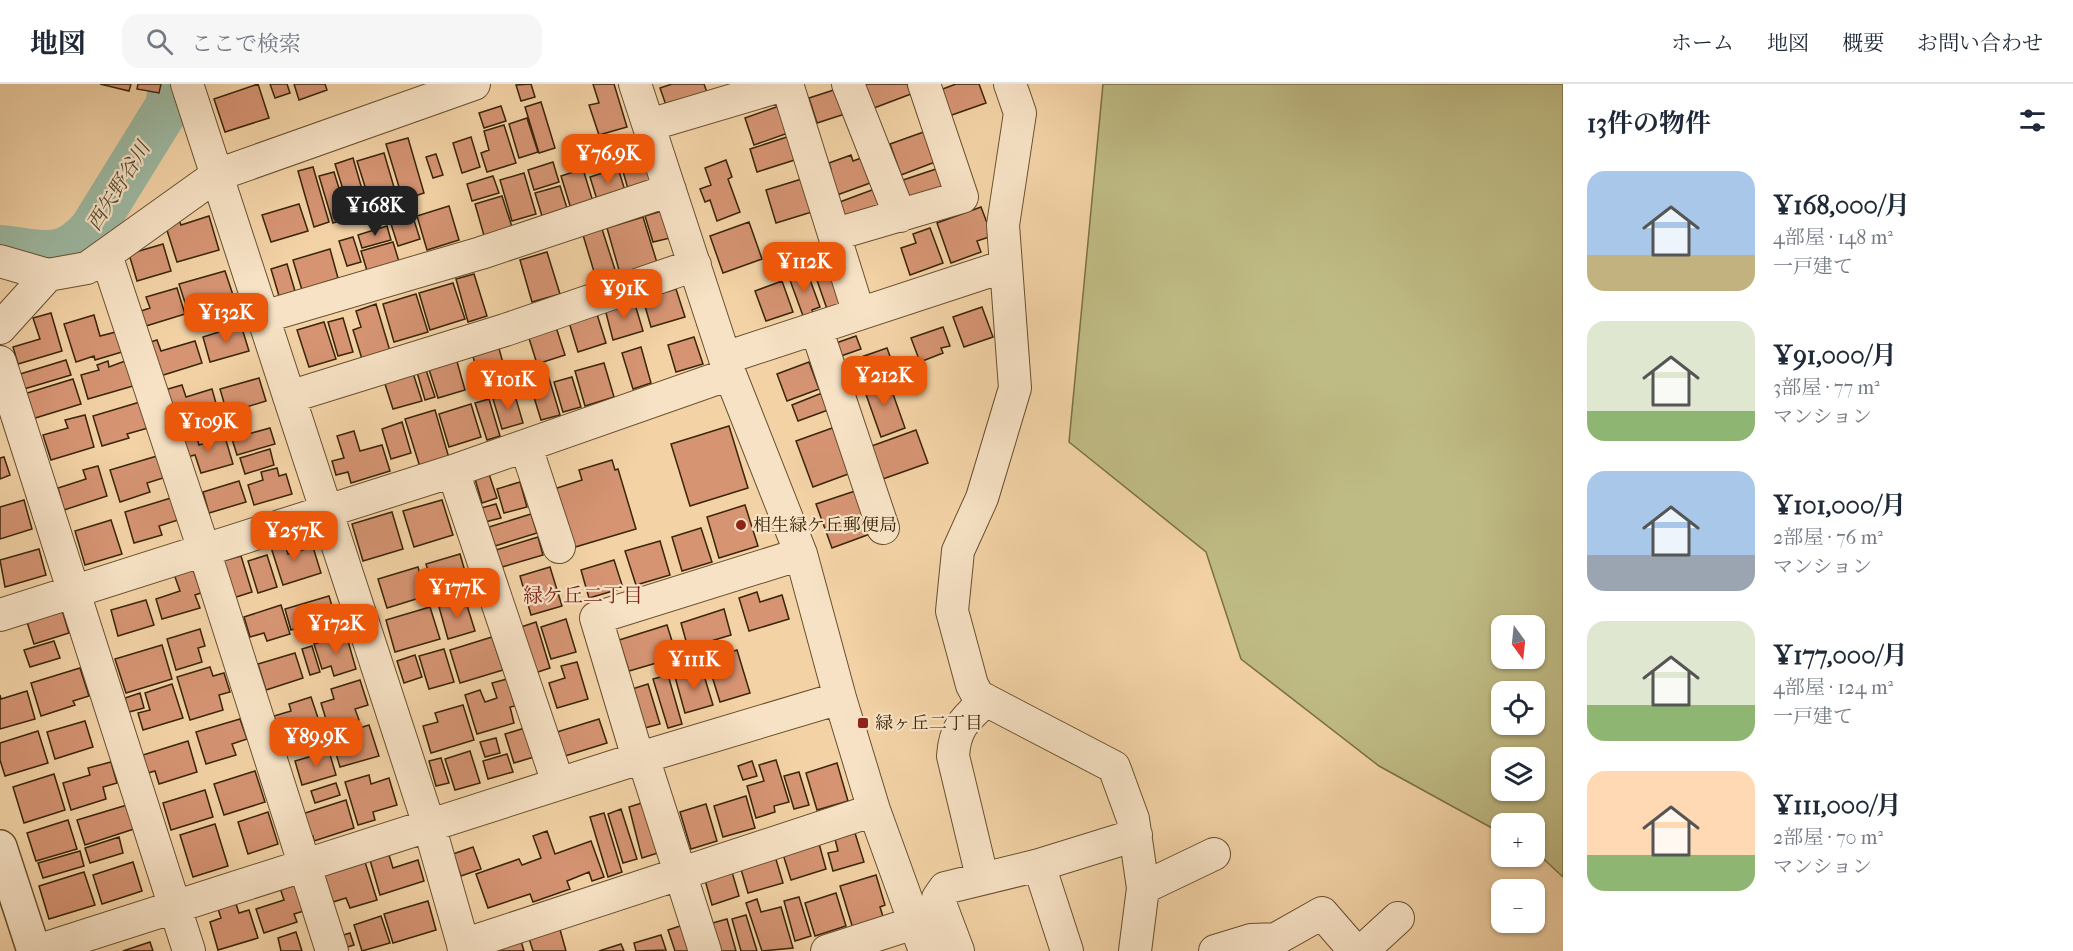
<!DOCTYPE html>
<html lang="ja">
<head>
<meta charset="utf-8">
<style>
  :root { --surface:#fff; --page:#f6f6f7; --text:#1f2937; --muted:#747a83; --line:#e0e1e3; --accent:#ea580c }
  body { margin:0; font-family:"IM FELL French Canon","Noto Serif JP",serif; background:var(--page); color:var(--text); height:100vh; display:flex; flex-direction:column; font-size:22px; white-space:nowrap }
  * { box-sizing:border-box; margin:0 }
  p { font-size:20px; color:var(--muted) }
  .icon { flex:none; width:33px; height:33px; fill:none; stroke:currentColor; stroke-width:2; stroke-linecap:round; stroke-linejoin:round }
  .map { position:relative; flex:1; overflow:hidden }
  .panel { display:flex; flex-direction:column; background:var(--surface); width:510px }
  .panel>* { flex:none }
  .needle { width:39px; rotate:165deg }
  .controls { position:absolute; left:1491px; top:531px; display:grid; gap:12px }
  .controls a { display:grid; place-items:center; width:54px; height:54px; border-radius:12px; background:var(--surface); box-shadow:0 2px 4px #0004; font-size:30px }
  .price { position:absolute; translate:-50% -51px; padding:0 14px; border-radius:12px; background:var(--accent); color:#fff; font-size:20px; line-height:39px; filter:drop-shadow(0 2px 3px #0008) }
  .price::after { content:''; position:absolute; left:50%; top:36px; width:18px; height:14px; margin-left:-9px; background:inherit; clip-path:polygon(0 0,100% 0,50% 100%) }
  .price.selected { background:#222; color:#fff }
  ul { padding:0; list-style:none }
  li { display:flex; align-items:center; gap:18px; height:150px; padding:0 24px }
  li span { display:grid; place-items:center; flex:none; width:168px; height:120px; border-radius:18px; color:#555 }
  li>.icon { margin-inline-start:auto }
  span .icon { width:72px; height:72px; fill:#fffc; stroke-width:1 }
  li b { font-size:26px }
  h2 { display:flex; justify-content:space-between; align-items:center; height:72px; padding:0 24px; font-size:26px }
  header { display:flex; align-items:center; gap:36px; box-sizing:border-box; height:84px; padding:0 30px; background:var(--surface); border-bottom:2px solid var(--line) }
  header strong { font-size:28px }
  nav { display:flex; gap:33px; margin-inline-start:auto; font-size:21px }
  .search { width:420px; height:54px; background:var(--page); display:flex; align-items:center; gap:15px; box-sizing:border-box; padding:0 21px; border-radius:18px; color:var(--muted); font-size:22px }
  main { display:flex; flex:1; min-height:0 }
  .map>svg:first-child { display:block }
  .green { fill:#bfbb84; stroke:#7c7046; stroke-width:1.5; fill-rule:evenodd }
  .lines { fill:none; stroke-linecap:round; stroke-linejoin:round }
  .river { stroke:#9db9a2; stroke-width:46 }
  .building { fill:#d69473; stroke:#392508; stroke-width:1.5 }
  .minor-casing { stroke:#685030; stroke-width:34 }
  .tertiary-casing { stroke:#685030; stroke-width:36 }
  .minor { stroke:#f7e2c5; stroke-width:32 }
  .tertiary { stroke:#f7e2c5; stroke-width:33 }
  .poi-dot { fill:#8f2418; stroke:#f7e2c5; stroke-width:2 }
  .labels { text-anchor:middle; stroke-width:4.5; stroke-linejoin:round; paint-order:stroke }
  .poi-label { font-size:18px; fill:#392508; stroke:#f7e2c5; text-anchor:start }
  .water-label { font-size:20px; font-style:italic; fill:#524a2e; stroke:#f7e2c5 }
  .neighbourhood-label { font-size:20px; fill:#7a1f14; stroke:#f7e2c5 }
</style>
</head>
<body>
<header>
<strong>地図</strong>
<div class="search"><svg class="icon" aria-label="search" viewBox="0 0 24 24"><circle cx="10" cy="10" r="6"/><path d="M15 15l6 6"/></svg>ここで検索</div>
<nav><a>ホーム</a><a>地図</a><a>概要</a><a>お問い合わせ</a></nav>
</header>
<main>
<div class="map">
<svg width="1563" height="867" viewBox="0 0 1563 867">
  <rect width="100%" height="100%" fill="#f3d3a6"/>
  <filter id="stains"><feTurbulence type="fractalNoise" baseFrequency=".00333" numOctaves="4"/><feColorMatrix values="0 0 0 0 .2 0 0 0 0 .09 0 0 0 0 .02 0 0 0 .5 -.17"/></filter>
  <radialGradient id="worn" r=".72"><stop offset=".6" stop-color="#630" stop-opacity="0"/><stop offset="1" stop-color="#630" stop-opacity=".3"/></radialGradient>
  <!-- green -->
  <path class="green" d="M1103,0h460v793l-28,-26 -1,-27h-32l-1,9 -122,-67 -138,-107 -35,-107 -137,-110zM1502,542h32v32h-32zM1502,608h32v32h-32zM1502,674h32v32h-32z"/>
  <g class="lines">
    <!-- river -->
    <path class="river" d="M0,164c43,4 61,16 92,-19l76,-123 4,-22"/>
  </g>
  <!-- building -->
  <path class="building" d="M100,0h31l-2,7z
    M138,0h23l-2,9 -22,-4z
    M258,0l11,34 -44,14 -11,-33z
    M270,0h17l3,9 -15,5z
    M294,0h31l2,6 -28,10z
    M531,0l4,13 -14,4 -5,-16z
    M593,0h21l13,43 -28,8 -10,-30 10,-2z
    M672,0h32l4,11 -41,13 -7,-20z
    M865,0h42l4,10 -37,14z
    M956,0h23l7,19 -37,13 -9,-26z
    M843,3l8,25 -34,11 -8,-25z
    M541,18l14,46 -16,5 -14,-46z
    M501,22l5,15 -22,7 -5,-15z
    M779,22l9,27 -34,12 -9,-27z
    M527,34l11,34 -19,6 -10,-34z
    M504,41l12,38 -29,9 -6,-19 8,-3 -5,-19z
    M932,45l11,30 -42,16 -11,-31z
    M793,51l8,23 -44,14 -7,-23z
    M471,53l9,30 -18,6 -9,-30z
    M408,54l16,55 -21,7 -17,-56z
    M384,69l14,48 -26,8 -15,-48z
    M436,70l7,21 -10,3 -7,-21z
    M851,71l2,6 11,-4 9,25 -36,13 -9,-25 3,-1 -2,-6z
    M643,72l8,26 -23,7 -6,-21 8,-2 -2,-6z
    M353,74l15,52 -17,5 -16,-51z
    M726,76l6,17 -4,2 12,33 -23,9 -7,-21 -5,2 -5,-13 11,-4 -6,-17z
    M553,78l6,20 -25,8 -6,-20z
    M313,83l16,55 -15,5 -16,-56z
    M618,84l8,26 -28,9 -8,-26z
    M939,84l10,26 -36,13 -10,-27z
    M583,85l11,36 -22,7 -11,-36z
    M334,88l14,46 -15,5 -14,-47z
    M524,89l12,41 -24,7 -12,-41z
    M493,92l6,17 -27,8 -5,-17z
    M805,94l10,33 -39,12 -10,-33z
    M560,102l7,22 -25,8 -7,-23z
    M880,103l9,26 -43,16 -9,-26z
    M502,112l11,34 -28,9 -10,-35z
    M299,120l9,27 -37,11 -9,-27z
    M449,122l10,34 -32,10 -10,-34z
    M981,123l11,29 -15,5 4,11 -30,11 -14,-40z
    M662,127l8,27 -17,4 -8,-26z
    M209,132l10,34 -42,12 -12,-38 14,-4 2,5z
    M413,133l7,22 -22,7 -7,-22z
    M643,133l15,49 -37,11 -14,-49z
    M749,138l13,37 -39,14 -13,-37z
    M387,142l4,14 -29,8 -4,-13z
    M930,144l13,35 -33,12 -9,-27 15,-5 -3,-9z
    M602,145l16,50 -20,6 -15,-50z
    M353,153l8,25 -14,4 -8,-25z
    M393,158l7,23 -32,9 -7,-23z
    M163,160l8,27 -34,10 -8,-27z
    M330,165l8,29 -36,12 -9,-30z
    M547,168l13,42 -28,8 -12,-42z
    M831,172l16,46 -20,7 -16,-46z
    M287,180l8,27 -16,5 -8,-27z
    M805,182l15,41 -8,3 4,10 -10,4 -19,-52z
    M225,187l8,24 -45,17 -9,-28z
    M474,190l13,42 -19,6 -12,-43z
    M782,197l11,31 -27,9 -11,-30z
    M453,199l12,36 -35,11 -11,-37z
    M177,204l8,26 -39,12 -5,-15 9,-3 -4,-11z
    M676,205l9,28 -34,10 -8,-28z
    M416,210l12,38 -34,10 -11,-38z
    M634,217l9,30 -30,9 -8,-31z
    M376,220l14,47 -28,8 -9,-29 8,-3 -5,-16z
    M982,223l11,30 -29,10 -11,-30z
    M596,227l10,32 -28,9 -10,-33z
    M51,229l11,38 -44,13 -5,-17 27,-8 -7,-21z
    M94,231l6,21 16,-4 6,20 -27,8 -1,-4 -18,6 -12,-38z
    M343,234l10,34 -15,4 -10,-34z
    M324,238l12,37 -27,8 -12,-37z
    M241,241l8,26 -39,11 -7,-25z
    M556,243l9,28 -28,9 -9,-29z
    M943,243l7,19 -9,2 2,5 -23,9 -9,-24z
    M856,252l5,13 -20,7 -5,-13z
    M694,253l9,27 -27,8 -8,-27z
    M157,256l4,11 34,-10 7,22 -45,14 -10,-34z
    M498,261l9,32 -26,8 -9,-32z
    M641,263l10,36 -18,6 -11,-36z
    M887,264l8,22 -33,11 -2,-3 -9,3 -7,-18z
    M456,274l9,32 -27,8 -10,-32z
    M66,276l5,15 -47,14 -4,-15z
    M108,277l1,6 16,-6 8,25 -45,13 -7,-24 18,-5 -2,-5z
    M809,278l10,27 -32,12 -10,-27z
    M604,279l10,34 -29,9 -10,-35z
    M426,286l9,27 -10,3 -8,-28z
    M413,289l9,28 -29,8 -9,-28z
    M548,291l12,40 -19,5 -12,-39z
    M572,293l9,30 -18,5 -9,-30z
    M887,293l18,51 -24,9 -18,-51z
    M259,294l7,23 -39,12 -7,-24z
    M73,295l8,25 -49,15 -8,-25z
    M182,301l4,12 26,-8 7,25 -46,13 -12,-36z
    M514,308l9,31 -21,6 -9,-30z
    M822,309l6,17 -30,11 -6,-16z
    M489,315l11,37 -13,4 -12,-37z
    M140,318l8,26 -21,6 2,4 -27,8 -9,-30z
    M471,320l10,33 -32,10 -10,-33z
    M435,326l14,48 -29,9 -15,-48z
    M85,331l9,32 -43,13 -8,-25 25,-7 -3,-8z
    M243,334l5,16 22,-6 5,16 -38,11 -10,-32z
    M402,338l9,31 -20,6 -9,-30z
    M729,342l19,62 -58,18 -19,-62z
    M835,343l16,46 -38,14 -17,-46z
    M916,346l12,33 -48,17 -11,-33z
    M354,347l6,20 22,-6 8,26 -39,12 -3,-11 -12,3 -4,-14 12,-3 -7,-22z
    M196,350l3,11 26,-8 8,27 -32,9 -6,-18 -8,2 -5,-19z
    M270,365l4,16 -29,9 -5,-16z
    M157,372l6,22 -16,5 3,9 -30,10 -10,-32z
    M4,373l6,18 -10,4v-21z
    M612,376l3,10 3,-1 18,60 -64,19 -18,-59 28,-9 -3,-10z
    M98,382l9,30 -43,14 -6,-22 28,-9 -3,-9z
    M277,384l2,8 7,-2 6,20 -38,11 -6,-20 15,-5 -2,-8z
    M489,390l8,24 -15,5 -7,-24z
    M239,397l7,21 -37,11 -6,-21z
    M520,398l7,25 -23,6 -7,-24z
    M855,407l15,43 -38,14 -16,-44z
    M171,414l7,22 -19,6 3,9 -28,8 -9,-31z
    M24,416l8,29 -32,10v-32z
    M442,416l11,35 -39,12 -11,-36z
    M496,420l5,14 -16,4 -4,-14z
    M745,421l13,41 -39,12 -12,-41z
    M392,428l11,37 -40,12 -11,-37z
    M531,430l6,19 -42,13 -6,-19z
    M111,436l11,34 -37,11 -10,-34z
    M701,444l11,34 -30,9 -10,-34z
    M283,453l5,17 25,-7 8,26 -38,12 -14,-44z
    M538,453l5,18 -41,12 -6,-17z
    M660,457l10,34 -34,10 -11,-34z
    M39,465l7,26 -41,12 -5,-27z
    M460,470l8,28 -34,10 -8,-28z
    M267,471l10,32 -19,6 -10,-32z
    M241,472l11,36 -22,7 -11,-37z
    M614,476l9,28 -34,10 -8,-28z
    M418,483l8,29 -39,12 -9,-29z
    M550,483l12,39 -31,9 -11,-39z
    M193,485l8,24 -6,2 5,13 -38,11 -6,-20 24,-8 -6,-17z
    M757,508l3,10 22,-7 7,24 -40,12 -10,-33z
    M329,512l6,20 -44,14 -6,-21z
    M465,515l10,32 -27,8 -9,-32z
    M146,516l8,25 -36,11 -7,-26z
    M281,521l9,29 -23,7 -3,-8 -14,4 -6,-20z
    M430,523l10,32 -45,13 -9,-32z
    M724,525l7,26 -43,13 -7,-25z
    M62,526l7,23 -35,11 -7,-22z
    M566,535l10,33 -25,7 -10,-32z
    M536,538l14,46 -15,5 -14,-46z
    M667,541l10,32 -48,14 -10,-31z
    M200,545l5,17 -7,2 4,14 -26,8 -9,-31z
    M346,550l10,35 -22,7 -3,-10 -9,3 -8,-25z
    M492,553l11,33 -43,13 -10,-33z
    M54,557l6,17 -30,9 -6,-17z
    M162,561l10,34 -46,14 -11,-34z
    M312,562l8,26 -10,3 -8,-26z
    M444,565l10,33 -25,7 -10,-33z
    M737,566l13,43 -30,9 -13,-42z
    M295,569l8,25 -37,12 -8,-26z
    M415,571l7,22 -18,6 -7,-22z
    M577,578l11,37 -31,9 -8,-25 16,-5 -4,-12z
    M210,583l3,9 11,-3 6,19 -11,3 4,15 -33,10 -13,-43z
    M80,584l9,28 -16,5 2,4 -34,11 -10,-33z
    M702,585l11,36 -28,8 -10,-36z
    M668,591l14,49 -14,4 -15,-49z
    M507,595l8,27 -5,1 4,16 -37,11 -12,-39 15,-5 5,12 12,-4 -5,-15z
    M360,596l8,25 -13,4 4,11 -30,9 -8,-26 13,-4 -3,-10z
    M172,600l11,34 -40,12 -5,-17 12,-3 -5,-17z
    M648,600l12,40 -19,5 -12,-39z
    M27,607l8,28 -35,10v-34l1,4z
    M140,609l4,15 -15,4 -4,-14z
    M311,613l9,27 -40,12 -6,-20 17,-5 -2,-7z
    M463,621l11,35 -43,13 -8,-27 15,-4 -3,-9z
    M240,635l7,20 -15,5 4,11 -30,9 -10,-32z
    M599,635l8,24 -42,13 -8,-24z
    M85,637l8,26 -38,12 -8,-27z
    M369,641l10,31 -39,11 -9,-30z
    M525,644l9,29 -20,6 -9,-29z
    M38,647l10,32 -43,13 -5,-16v-17z
    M496,654l4,15 -15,4 -5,-15z
    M188,657l9,31 -38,12 -4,-13 -7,2 -5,-18z
    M329,667l7,24 -34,10 -7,-24z
    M470,667l10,32 -25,7 -10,-31z
    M507,670l6,18 -25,7 -5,-18z
    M441,674l8,25 -13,3 -7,-25z
    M776,676l13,42 -15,4 1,6 -19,6 -9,-32 17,-5 -5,-16z
    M752,677l5,15 -14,4 -5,-14z
    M111,678l6,21 -14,4 3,12 -35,11 -8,-27 27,-8 -2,-7z
    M837,679l11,38 -31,9 -11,-37z
    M255,687l10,31 -41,13 -10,-31z
    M799,688l10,33 -15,4 -10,-33z
    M54,690l11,36 -41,13 -11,-36z
    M369,691l2,9 18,-6 8,27 -24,7 2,8 -17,5 -13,-43z
    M336,699l4,12 -25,8 -4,-12z
    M205,706l8,27 -42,13 -8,-27z
    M746,712l9,32 -32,9 -9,-31z
    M346,716l8,28 -40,13 -1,-5 -7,2 -7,-23z
    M645,718l16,50 -19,6 -13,-51z
    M706,720l11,37 -26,8 -11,-37z
    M127,721l7,24 -49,16 -8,-25z
    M621,725l16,50 -14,4 -15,-49z
    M268,728l10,32 -30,10 -10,-32z
    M604,729l18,59 -14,5 -18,-60z
    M68,736l9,29 -41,12 -9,-28z
    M215,740l13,42 -35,11 -13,-42z
    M547,747l8,23 36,-13 13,36 -12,4 -3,-9 -22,9 3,8 -37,13 -3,-8 -42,14 -12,-34 43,-15 3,6 19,-7 -8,-22z
    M855,749l9,29 -31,9 -5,-18 10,-2 -3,-12z
    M119,753l4,16 -33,10 -5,-15z
    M818,756l8,29 -35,11 -9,-29z
    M473,763l8,22 -20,7 -8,-22z
    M80,767l4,15 -41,12 -5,-15z
    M389,771l4,13 25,-8 6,21 -44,14 -10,-35z
    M775,772l8,27 -35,10 -8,-27z
    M133,778l9,29 -40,13 -9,-29z
    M365,778l12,38 -27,8 -4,-10 -13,4 -9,-27z
    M84,788l11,33 -46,14 -10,-33z
    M732,788l7,24 -27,9 -7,-25z
    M876,791l9,30 -5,2 5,16 -31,9 -14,-46z
    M297,796l10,30 -13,4 3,8 -33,11 -8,-24 28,-9 -5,-15z
    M836,809l10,33 -31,10 -10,-33z
    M799,813l12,39 -16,5 -11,-40z
    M757,815l4,13 20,-5 12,41 -31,3 -16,-48z
    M428,817l8,29 -43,13 -9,-29z
    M236,820l3,9 10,-3 9,28 -40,12 -8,-28 11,-4 -3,-9z
    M746,831l11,36h-16l-9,-32z
    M381,832l9,27 -28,8 -8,-26z
    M727,835l9,32h-19l-8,-27z
    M686,840l9,27h-20l-7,-21z
    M559,842l7,25h-33l-5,-16z
    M296,848l6,19h-21l-3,-13z
    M350,849l4,12 -10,3 -4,-12z
    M661,851l5,15 -30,1 -2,-8z
    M520,854l4,13h-31z
    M150,858l3,9h-30z
    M621,860l3,7h-25z"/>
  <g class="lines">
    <defs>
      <path id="minor" d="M187,0l242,741 36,126
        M635,0l95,290 71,180 39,144 34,112 51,141
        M787,0l72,230
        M848,0l52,132
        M1010,0l10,29 -17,112 12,163 -33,110 -24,53 -6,60 20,74 6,11 136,71 19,52 10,69 -8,63
        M649,41l138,-41
        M836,150l126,-37 -38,-113
        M106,171l98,295 128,401
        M0,177l48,14 39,-7 130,-93 257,-91
        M263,233l218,-64 189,-63
        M0,244l48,-53
        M816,244l67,200
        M725,274l280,-92
        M0,278l189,589
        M289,313l216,-67 190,-65
        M526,363l33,100
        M453,387l105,312
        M0,531l453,-144 277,-97
        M643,673l62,194
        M638,674l-42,-140 205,-64
        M1039,781l28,86
        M982,793l-29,-121c2,-30 13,-37 33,-56
        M1143,804l71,-34
        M463,861l411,-135
        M37,867l606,-194 197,-59
        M827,867l87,-28
        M958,867l-20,-53 7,-10 94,-23 97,-30
        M1215,867l36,-11 25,-1 46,-26 33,38
        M1362,867l36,-33"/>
      <path id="tertiary" d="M0,763l34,104"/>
    </defs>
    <!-- minor casing -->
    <use href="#minor" class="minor-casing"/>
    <!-- tertiary casing -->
    <use href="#tertiary" class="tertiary-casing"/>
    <!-- minor -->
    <use href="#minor" class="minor"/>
    <!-- tertiary -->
    <use href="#tertiary" class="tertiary"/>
  </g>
  <!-- markers -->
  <g class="poi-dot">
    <circle cx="741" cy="441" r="6"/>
    <rect x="857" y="633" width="12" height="12" rx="3"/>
  </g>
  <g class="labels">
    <!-- poi labels -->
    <g class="poi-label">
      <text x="753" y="447">相生緑ケ丘郵便局</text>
      <text x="875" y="645">緑ヶ丘二丁目</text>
    </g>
    <!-- water labels -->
    <g class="water-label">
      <text transform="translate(118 102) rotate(-58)" y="7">西矢野谷川</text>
    </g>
    <!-- neighbourhood labels -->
    <g class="neighbourhood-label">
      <text x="583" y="518">緑ケ丘二丁目</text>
    </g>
  </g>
  <rect width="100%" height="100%" filter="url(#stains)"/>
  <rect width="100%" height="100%" fill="url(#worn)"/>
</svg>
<div class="controls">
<a><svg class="needle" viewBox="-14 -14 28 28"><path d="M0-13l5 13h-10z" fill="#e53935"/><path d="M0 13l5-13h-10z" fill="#747a83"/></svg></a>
<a><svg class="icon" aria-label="locate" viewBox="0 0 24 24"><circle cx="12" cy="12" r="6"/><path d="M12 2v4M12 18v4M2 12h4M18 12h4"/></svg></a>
<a><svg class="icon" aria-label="layers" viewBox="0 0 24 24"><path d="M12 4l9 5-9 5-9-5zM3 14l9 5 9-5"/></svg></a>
<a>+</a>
<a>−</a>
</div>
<b class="price" style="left:608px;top:101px">¥76.9K</b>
<b class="price selected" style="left:375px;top:153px">¥168K</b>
<b class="price" style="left:804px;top:209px">¥112K</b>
<b class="price" style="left:624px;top:236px">¥91K</b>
<b class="price" style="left:226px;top:260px">¥132K</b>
<b class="price" style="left:884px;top:323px">¥212K</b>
<b class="price" style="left:508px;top:327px">¥101K</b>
<b class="price" style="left:208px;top:369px">¥109K</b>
<b class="price" style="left:294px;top:478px">¥257K</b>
<b class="price" style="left:457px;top:535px">¥177K</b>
<b class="price" style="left:336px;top:571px">¥172K</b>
<b class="price" style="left:694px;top:607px">¥111K</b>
<b class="price" style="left:316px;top:684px">¥89.9K</b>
</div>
<section class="panel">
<h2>13件の物件<svg class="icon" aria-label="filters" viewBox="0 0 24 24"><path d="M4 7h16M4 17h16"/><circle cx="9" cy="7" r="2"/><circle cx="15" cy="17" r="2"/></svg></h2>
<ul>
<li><span style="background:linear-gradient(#a9c7e8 70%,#c2b280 0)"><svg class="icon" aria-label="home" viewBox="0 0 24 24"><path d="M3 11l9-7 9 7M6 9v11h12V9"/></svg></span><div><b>¥168,000/月</b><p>4部屋 · 148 m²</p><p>一戸建て</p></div></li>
<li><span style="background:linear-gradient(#dfe7d0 75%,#8fb573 0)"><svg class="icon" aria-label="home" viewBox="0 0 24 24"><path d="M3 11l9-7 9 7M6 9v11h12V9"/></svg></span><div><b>¥91,000/月</b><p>3部屋 · 77 m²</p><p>マンション</p></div></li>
<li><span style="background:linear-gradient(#a9c7e8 70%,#9aa5b1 0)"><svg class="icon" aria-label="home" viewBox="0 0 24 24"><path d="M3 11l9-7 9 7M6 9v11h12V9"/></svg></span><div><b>¥101,000/月</b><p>2部屋 · 76 m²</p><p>マンション</p></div></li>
<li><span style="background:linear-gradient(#dfe7d0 70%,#8fb573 0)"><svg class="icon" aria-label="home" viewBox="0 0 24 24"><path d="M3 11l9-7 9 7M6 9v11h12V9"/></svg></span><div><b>¥177,000/月</b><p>4部屋 · 124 m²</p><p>一戸建て</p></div></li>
<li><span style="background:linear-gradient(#ffd9b3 70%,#8fb573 0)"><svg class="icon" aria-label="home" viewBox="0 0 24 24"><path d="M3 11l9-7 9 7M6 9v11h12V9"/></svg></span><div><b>¥111,000/月</b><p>2部屋 · 70 m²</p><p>マンション</p></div></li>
</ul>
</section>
</main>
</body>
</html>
